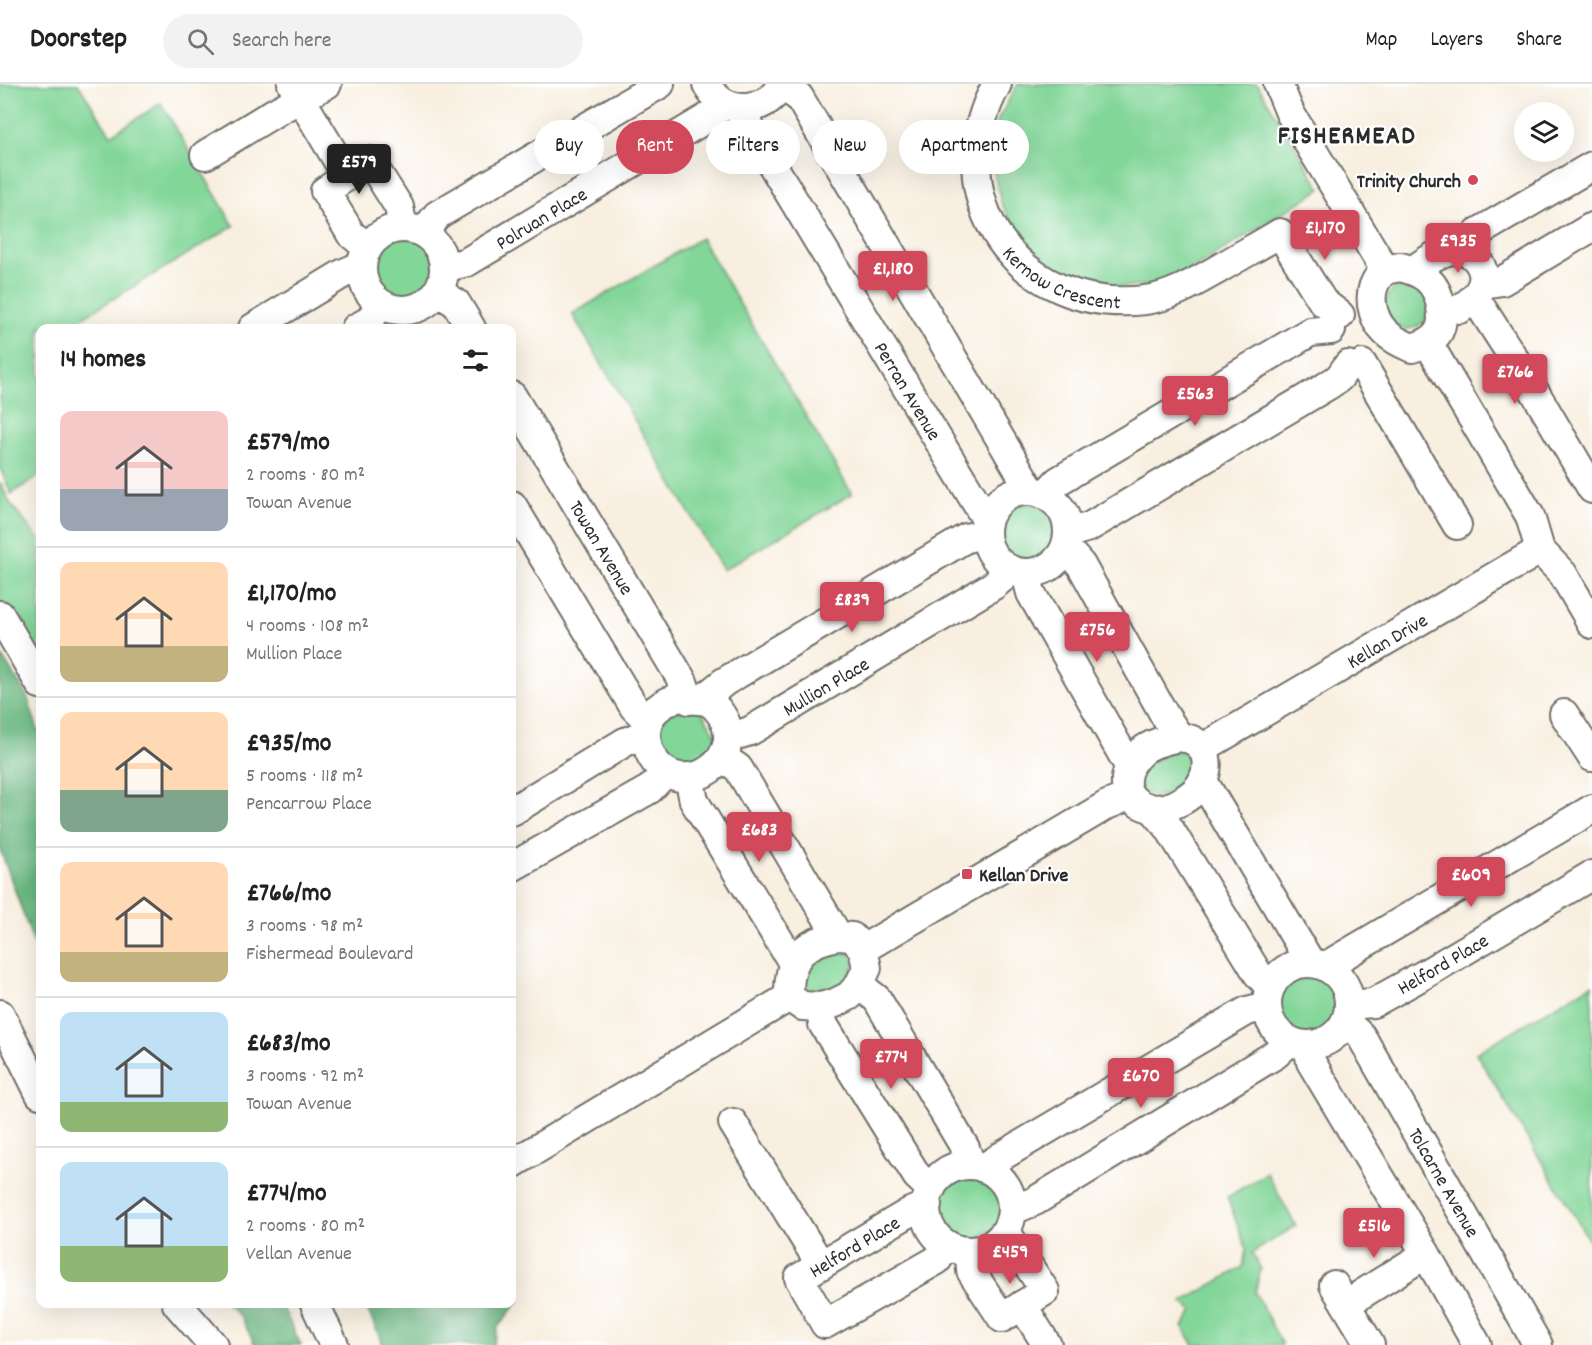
<!DOCTYPE html>
<html lang="en">
<head>
<meta charset="utf-8">
<style>
  :root { --surface:#fff; --page:#f2f2f2; --text:#222; --muted:#767676; --line:#e0e0e0; --accent:#d1495b }
  body { margin:0; font-family:Dekko,sans-serif; background:var(--page); color:var(--text); height:100vh; display:flex; flex-direction:column; font-size:22px; white-space:nowrap }
  * { box-sizing:border-box; margin:0 }
  p { font-size:20px; color:var(--muted) }
  .icon { flex:none; width:33px; height:33px; fill:none; stroke:currentColor; stroke-width:2; stroke-linecap:round; stroke-linejoin:round }
  .map { position:relative; flex:1; overflow:hidden }
  .side { position:absolute; left:36px; top:240px; width:480px; height:984px; display:flex; flex-direction:column; background:var(--surface); border-radius:12px; box-shadow:0 6px 24px #0002 }
  .side>* { flex:none }
  .banner { position:absolute; left:534px; top:36px; width:570px; height:54px; display:flex; gap:12px }
  .fabs { position:absolute; left:1514px; top:18px; display:grid; gap:12px }
  .fabs a { display:grid; place-items:center; width:60px; height:60px; border-radius:50%; background:var(--surface); box-shadow:0 6px 24px #0002; font-size:30px }
  .price { position:absolute; translate:-50% -51px; padding:0 14px; border-radius:6px; background:var(--accent); color:#fff; font-size:20px; line-height:39px; filter:drop-shadow(0 2px 3px #0008) }
  .price::after { content:''; position:absolute; left:50%; top:36px; width:18px; height:14px; margin-left:-9px; background:inherit; clip-path:polygon(0 0,100% 0,50% 100%) }
  .price.active { background:#222; color:#fff }
  ul { padding:0; list-style:none }
  li { display:flex; align-items:center; gap:18px; height:150px; padding:0 24px }
  li+li { border-top:2px solid var(--line) }
  li span { display:grid; place-items:center; flex:none; width:168px; height:120px; border-radius:12px; color:#555 }
  li>.icon { margin-inline-start:auto }
  span .icon { width:72px; height:72px; fill:#fffc; stroke-width:1 }
  li b { font-size:26px }
  h2 { display:flex; justify-content:space-between; align-items:center; height:72px; padding:0 24px; font-size:26px }
  .pill { padding:0 21px; border-radius:27px; background:var(--surface); box-shadow:0 6px 24px #0002; font-size:21px; line-height:54px }
  .pill.active { background:var(--accent); color:#fff }
  header { display:flex; align-items:center; gap:36px; box-sizing:border-box; height:84px; padding:0 30px; background:var(--surface); border-bottom:2px solid var(--line) }
  header strong { font-size:28px }
  nav { display:flex; gap:33px; margin-inline-start:auto; font-size:21px }
  .search { width:420px; height:54px; background:var(--page); display:flex; align-items:center; gap:15px; box-sizing:border-box; padding:0 21px; border-radius:33px; color:var(--muted); font-size:22px }
  .map>svg:first-child { display:block }
  .green { fill:#82d698; stroke:#568062; stroke-width:1.5 }
  .forest { fill:#69b780; stroke:#4a7156; stroke-width:1.5 }
  .lines { fill:none; stroke-linecap:round; stroke-linejoin:round }
  .minor-casing { stroke:#73706a; stroke-width:32 }
  .minor { stroke:#fff; stroke-width:28 }
  .poi-dot { fill:#d1495b; stroke:#fff; stroke-width:2 }
  .labels { text-anchor:middle; stroke-width:4.5; stroke-linejoin:round; paint-order:stroke }
  .poi-label { font-size:20px; font-weight:bold; fill:#2b2b2b; stroke:#fff; text-anchor:end }
  .street-label { font-size:20px; fill:#2b2b2b; stroke:#fff }
  .district-label { font-size:26px; font-weight:bold; letter-spacing:1.5px; fill:#2b2b2b; stroke:#fff }
</style>
</head>
<body>
<header>
<strong>Doorstep</strong>
<div class="search"><svg class="icon" aria-label="search" viewBox="0 0 24 24"><circle cx="10" cy="10" r="6"/><path d="M15 15l6 6"/></svg>Search here</div>
<nav><a>Map</a><a>Layers</a><a>Share</a></nav>
</header>
<div class="map">
<svg width="1592" height="1261" viewBox="0 0 1592 1261">
  <rect width="100%" height="100%" fill="#fff"/>
  <filter id="ink" filterUnits="userSpaceOnUse"><feTurbulence type="fractalNoise" baseFrequency=".0167" numOctaves="2"/><feDisplacementMap in="SourceGraphic" scale="12" xChannelSelector="R" yChannelSelector="G"/><feConvolveMatrix kernelMatrix="1 2 1 2 8 2 1 2 1" color-interpolation-filters="sRGB"/></filter>
  <filter id="wash" filterUnits="userSpaceOnUse"><feTurbulence type="fractalNoise" baseFrequency=".008" numOctaves="4" result="noise"/><feDisplacementMap in="SourceGraphic" scale="24" xChannelSelector="R" yChannelSelector="G"/><feGaussianBlur stdDeviation="1.35" result="paint"/><feColorMatrix in="noise" values="0 0 0 0 0 0 0 0 0 0 0 0 0 0 0 0 0 1.4 0 .05"/><feComposite in="paint" operator="in"/></filter>
  <g filter="url(#wash)">
    <rect width="100%" height="100%" fill="#f8efe0"/>
    <!-- green -->
    <path class="green" d="M0,0h78l33,51 50,-32 73,123 -156,94 3,8h-41v147l-29,19 -11,-26z
      M1018,0h239l64,105 -125,78 -45,19 -46,1 -52,-18 -32,-31 -20,-35 -10,-43 7,-41z
      M375 182a30 30 0 1 1 60 0a30 30 0 1 1-60 0Z
      M701,154l151,256 -129,76 -151,-256z
      M1385 223a22 22 0 1 1 44 0a22 22 0 1 1-44 0Z
      M0,398l10,21 30,38v141l-40,-64z
      M997 449a29 29 0 1 1 58 0a29 29 0 1 1-58 0Z
      M700,625l18,29 -17,25 -21,2 -17,-12 -5,-20 5,-14 7,-7z
      M1174,667h13l7,11c-3,17 -19,33 -38,34 -4,0 -10,-3 -14,-4l-4,-13c8,-16 20,-21 36,-28z
      M842,866l6,1 7,11 -6,16 -17,13 -23,3 -8,-4c1,-6 1,-15 4,-20 6,-11 25,-19 37,-20z
      M1278 920a31 31 0 1 1 62 0a31 31 0 1 1-62 0Z
      M1592,900v261l-116,-192z
      M1267,1089l29,53 -44,27 9,16 -6,23 27,53h-88l-11,-18 10,-16 -11,-9 61,-35 3,-19 -19,-51z
      M938 1124a32 32 0 1 1 64 0a32 32 0 1 1-64 0Z"/>
    <!-- forest -->
    <path class="forest" d="M0,569l27,43 13,40v221l-1,1 -39,-109z
      M512,1208l6,10 -20,25 -5,18h-110l-18,-41h147z
      M227,1220h54l20,41h-46l-14,-28z"/>
  </g>
  <g filter="url(#ink)">
    <g class="lines">
      <defs>
        <g id="minor">
          <path d="M292,0l55,92"/>
          <path d="M707,0c2,4 4,9 8,12 21,21 54,13 67,-12"/>
          <path id="s1" d="M997,0c-62,113 22,231 148,216 27,-3 52,-19 75,-32 20,-12 40,-23 60,-35l43,69 17,13"/>
          <path d="M1278,0l12,29 95,157"/>
          <path d="M782,2l17,11 232,394"/>
          <path id="s2" d="M738,24l248,411"/>
          <path d="M205,71l72,-44 50,-27"/>
          <circle cx="403" cy="185" r="41"/>
          <path d="M423,149l14,-18 223,-131"/>
          <path d="M368,164l-17,-14 -26,-43 45,-30 29,46 4,21"/>
          <path d="M1465,166l12,-17 115,-67"/>
          <path d="M1400,183c23,5 37,15 41,40 1,7 2,17 -2,24 -5,10 -17,14 -27,17 -22,-9 -36,-19 -40,-43 -1,-8 0,-17 4,-24 2,-4 6,-8 9,-11z"/>
          <path id="s3" d="M444,184l23,-6 240,-144 18,-14"/>
          <path d="M1414,186c10,-8 28,-20 42,-20 17,-1 32,18 26,35 -4,11 -13,18 -22,24"/>
          <path d="M1483,200l19,-3 90,-54"/>
          <path d="M438,208l18,11 15,25"/>
          <path d="M1475,214l54,84 63,107"/>
          <path d="M253,244l91,-55 18,-8"/>
          <path d="M356,244l13,-7 12,-17"/>
          <path d="M1428,259l102,173 10,34 23,24 29,50"/>
          <path d="M1362,280l95,161"/>
          <path id="s4" d="M512,312l171,286 6,18"/>
          <circle cx="1027" cy="448" r="41"/>
          <path d="M1045,411l13,-14 252,-149 21,-2"/>
          <path d="M512,421l122,202 14,14"/>
          <path d="M1069,449l20,-6 238,-141 12,-8 9,-13"/>
          <path d="M1066,464l15,17 84,151 14,21"/>
          <path d="M1026,490l5,19 98,173"/>
          <path d="M0,531l40,69"/>
          <path d="M684,612c11,8 20,-1 32,12 41,45 -33,100 -64,49 -5,-9 -7,-20 -5,-31 4,-18 21,-26 37,-30z"/>
          <path d="M703,615l21,-17 242,-144 19,-4"/>
          <path d="M1564,630l28,43"/>
          <path d="M1179,653c4,1 10,1 13,3 15,7 18,25 11,40 -7,16 -36,32 -53,28 -31,-8 -30,-37 -9,-56 10,-9 25,-12 38,-15z"/>
          <path id="s5" d="M728,654l22,-7 244,-146 17,-14"/>
          <path id="s6" d="M1203,664l337,-198"/>
          <path d="M722,673l16,11 100,168"/>
          <path d="M689,693l5,24 99,162"/>
          <path d="M1203,697l107,181"/>
          <path d="M1153,725l16,19 89,146 12,13"/>
          <path d="M512,727l113,-69 21,-8"/>
          <path d="M512,783l138,-78 16,-17"/>
          <path d="M838,852l14,1 11,12 4,19 -8,17 -10,11 -14,7 -14,4 -19,-1 -13,-9c-1,-38 12,-54 49,-61z"/>
          <path d="M863,865l244,-144 22,-9"/>
          <circle cx="1308" cy="920" r="41"/>
          <path d="M1326,882l266,-157"/>
          <path d="M859,901l18,14 88,149 6,17"/>
          <path id="s7" d="M1349,921l24,-2 52,-29 167,-99"/>
          <path d="M821,923l2,17 94,152 14,13"/>
          <path d="M0,930l40,80"/>
          <path id="s8" d="M1346,938l15,14 177,309"/>
          <path d="M1308,961l3,17 115,192 51,91"/>
          <path d="M733,1039l88,142"/>
          <path d="M512,1080l277,-167"/>
          <circle cx="969" cy="1124" r="43"/>
          <path d="M984,1084l18,-12 245,-145 20,-5"/>
          <path d="M927,1121l-17,7 -111,66 26,46 112,-64 10,-15"/>
          <path d="M1013,1126l22,-9 241,-147 14,-13"/>
          <path d="M970,1168l1,19 31,47 43,-27 -39,-59"/>
          <path d="M1334,1201l36,60"/>
          <path d="M177,1220l36,41"/>
          <path d="M315,1220l19,41"/>
          <path d="M1346,1220l80,-50"/>
          <path d="M1022,1221l25,40"/>
        </g>
      </defs>
      <!-- minor casing -->
      <use href="#minor" class="minor-casing"/>
      <!-- minor -->
      <use href="#minor" class="minor"/>
    </g>
  </g>
  <!-- markers -->
  <g class="poi-dot">
    <circle cx="1473" cy="96" r="6"/>
    <rect x="961" y="784" width="12" height="12" rx="3"/>
  </g>
  <g class="labels">
    <!-- poi labels -->
    <g class="poi-label">
      <text x="1461" y="103">Trinity Church</text>
      <text x="979" y="797" text-anchor="start">Kellan Drive</text>
    </g>
    <!-- street labels -->
    <g class="street-label">
      <text dy="7" stroke="none"><textPath href="#s3" startOffset="110">Polruan Place</textPath></text>
      <text dy="7" stroke="none"><textPath href="#s1" startOffset="240">Kernow Crescent</textPath></text>
      <text dy="7" stroke="none"><textPath href="#s2" startOffset="330">Perran Avenue</textPath></text>
      <text dy="7" stroke="none"><textPath href="#s4" startOffset="176">Towan Avenue</textPath></text>
      <text dy="7" stroke="none"><textPath href="#s6" startOffset="213">Kellan Drive</textPath></text>
      <text dy="7" stroke="none"><textPath href="#s5" startOffset="111">Mullion Place</textPath></text>
      <text dy="7" stroke="none"><textPath href="#s7" startOffset="104">Helford Place</textPath></text>
      <text dy="7" stroke="none"><textPath href="#s8" startOffset="189">Tolcarne Avenue</textPath></text>
      <text transform="translate(854 1162) rotate(-31)" y="7">Helford Place</text>
    </g>
    <!-- district labels -->
    <g class="district-label">
      <text x="1347" y="59">FISHERMEAD</text>
    </g>
  </g>
</svg>
<div class="fabs">
<a><svg class="icon" aria-label="layers" viewBox="0 0 24 24"><path d="M12 4l9 5-9 5-9-5zM3 14l9 5 9-5"/></svg></a>
</div>
<b class="price active" style="left:359px;top:111px">£579</b>
<b class="price" style="left:1325px;top:177px">£1,170</b>
<b class="price" style="left:1458px;top:190px">£935</b>
<b class="price" style="left:893px;top:218px">£1,180</b>
<b class="price" style="left:1515px;top:321px">£766</b>
<b class="price" style="left:1195px;top:343px">£563</b>
<b class="price" style="left:852px;top:549px">£839</b>
<b class="price" style="left:1097px;top:579px">£756</b>
<b class="price" style="left:759px;top:779px">£683</b>
<b class="price" style="left:1471px;top:824px">£609</b>
<b class="price" style="left:891px;top:1006px">£774</b>
<b class="price" style="left:1141px;top:1025px">£670</b>
<b class="price" style="left:1374px;top:1175px">£516</b>
<b class="price" style="left:1010px;top:1201px">£459</b>
<div class="banner">
<a class="pill">Buy</a>
<a class="pill active">Rent</a>
<a class="pill">Filters</a>
<a class="pill">New</a>
<a class="pill">Apartment</a>
</div>
<section class="side">
<h2>14 homes<svg class="icon" aria-label="filters" viewBox="0 0 24 24"><path d="M4 7h16M4 17h16"/><circle cx="9" cy="7" r="2"/><circle cx="15" cy="17" r="2"/></svg></h2>
<ul>
<li><span style="background:linear-gradient(#f6c9c9 65%,#9aa5b1 0)"><svg class="icon" aria-label="home" viewBox="0 0 24 24"><path d="M3 11l9-7 9 7M6 9v11h12V9"/></svg></span><div><b>£579/mo</b><p>2 rooms · 80 m²</p><p>Towan Avenue</p></div></li>
<li><span style="background:linear-gradient(#ffd9b3 70%,#c2b280 0)"><svg class="icon" aria-label="home" viewBox="0 0 24 24"><path d="M3 11l9-7 9 7M6 9v11h12V9"/></svg></span><div><b>£1,170/mo</b><p>4 rooms · 108 m²</p><p>Mullion Place</p></div></li>
<li><span style="background:linear-gradient(#ffd9b3 65%,#7fa58c 0)"><svg class="icon" aria-label="home" viewBox="0 0 24 24"><path d="M3 11l9-7 9 7M6 9v11h12V9"/></svg></span><div><b>£935/mo</b><p>5 rooms · 118 m²</p><p>Pencarrow Place</p></div></li>
<li><span style="background:linear-gradient(#ffd9b3 75%,#c2b280 0)"><svg class="icon" aria-label="home" viewBox="0 0 24 24"><path d="M3 11l9-7 9 7M6 9v11h12V9"/></svg></span><div><b>£766/mo</b><p>3 rooms · 98 m²</p><p>Fishermead Boulevard</p></div></li>
<li><span style="background:linear-gradient(#bfe0f5 75%,#8fb573 0)"><svg class="icon" aria-label="home" viewBox="0 0 24 24"><path d="M3 11l9-7 9 7M6 9v11h12V9"/></svg></span><div><b>£683/mo</b><p>3 rooms · 92 m²</p><p>Towan Avenue</p></div></li>
<li><span style="background:linear-gradient(#bfe0f5 70%,#8fb573 0)"><svg class="icon" aria-label="home" viewBox="0 0 24 24"><path d="M3 11l9-7 9 7M6 9v11h12V9"/></svg></span><div><b>£774/mo</b><p>2 rooms · 80 m²</p><p>Vellan Avenue</p></div></li>
</ul>
</section>
</div>
</body>
</html>
